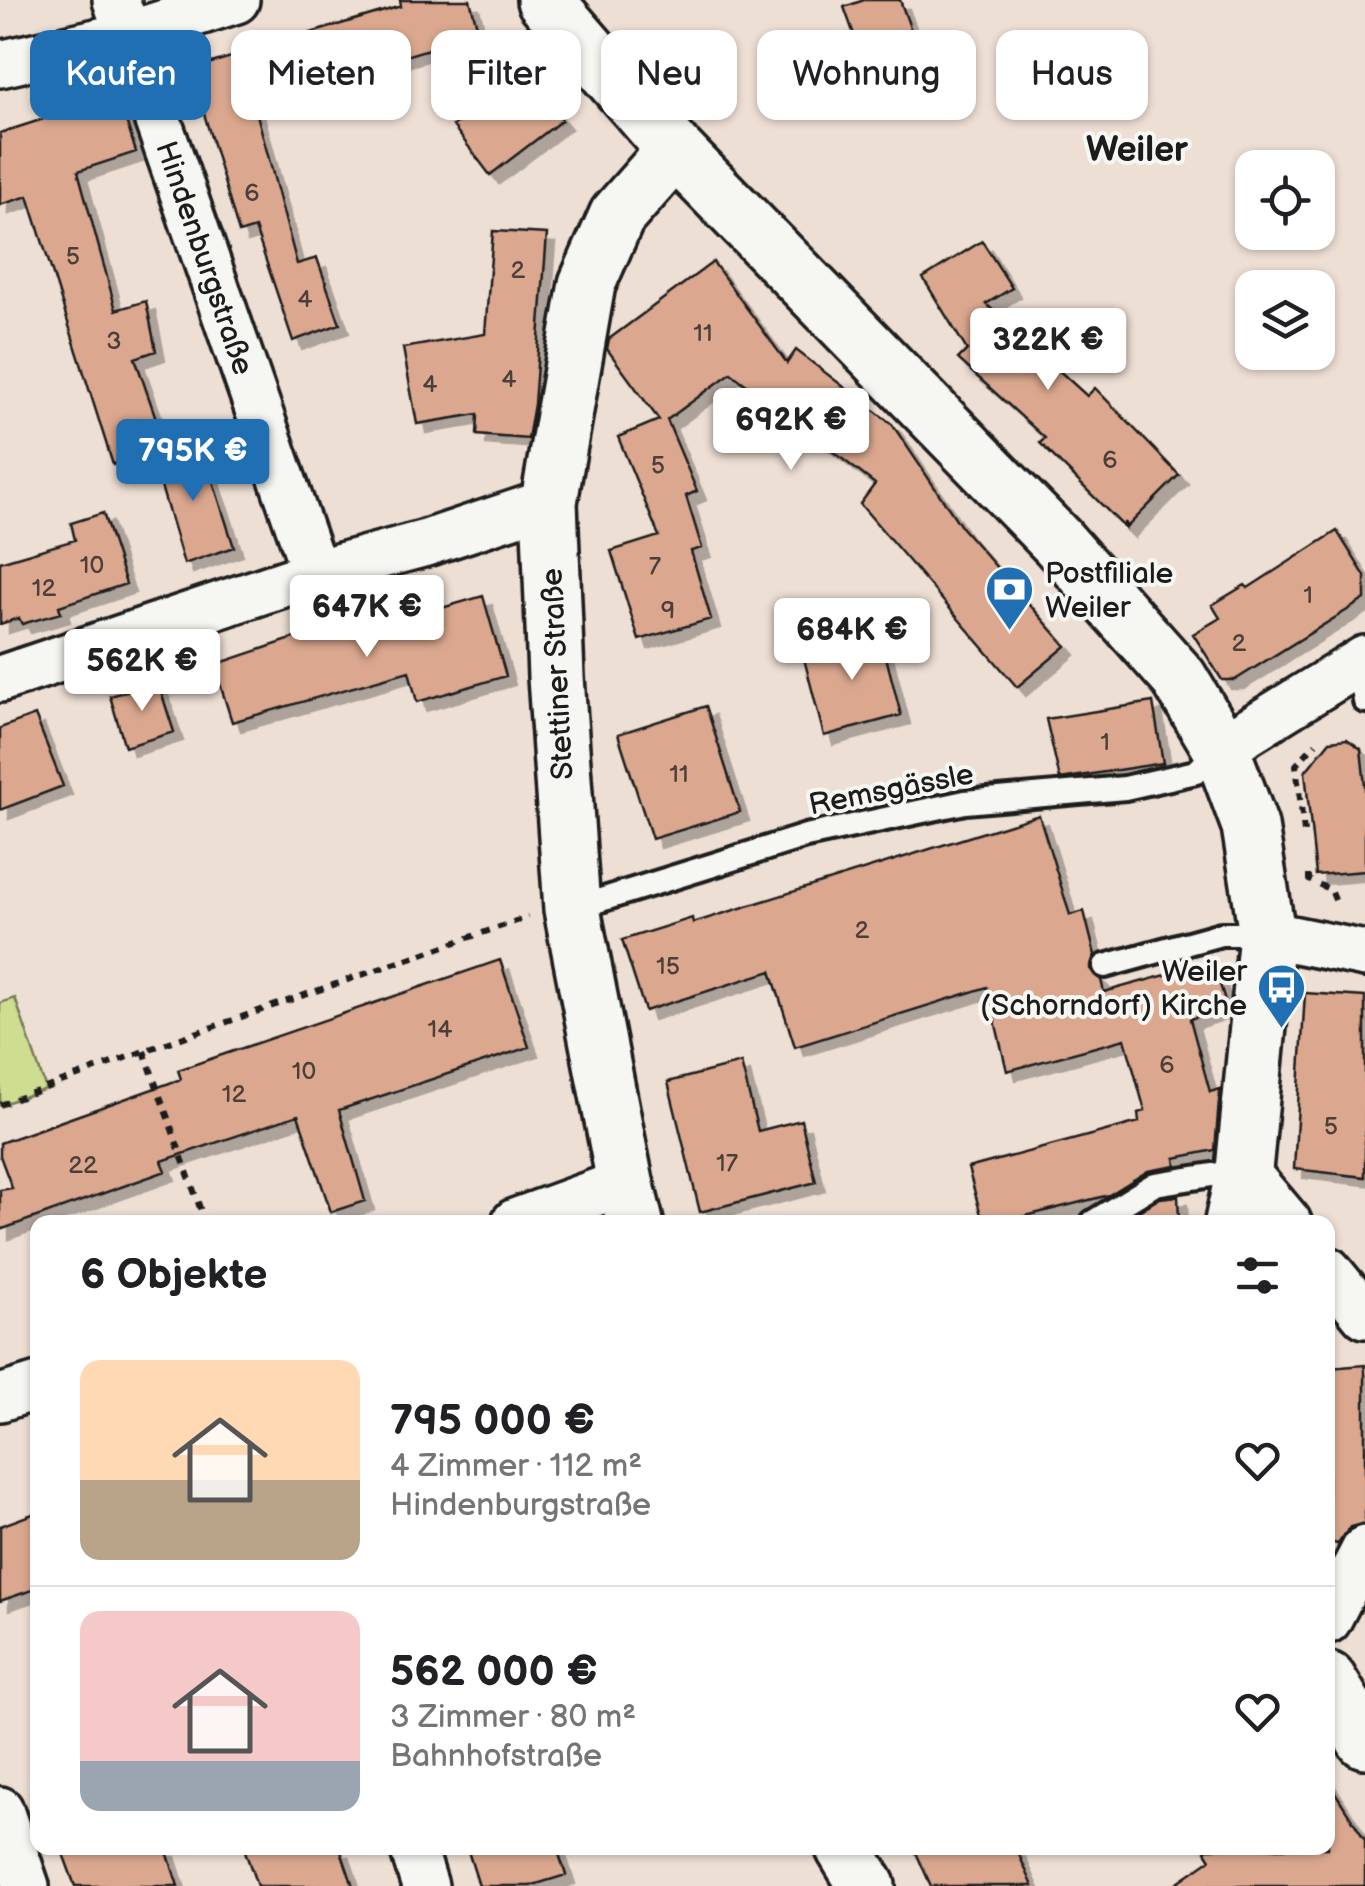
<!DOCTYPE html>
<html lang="de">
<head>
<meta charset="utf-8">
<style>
  :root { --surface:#fff; --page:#f6f6f6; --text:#202124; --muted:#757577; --line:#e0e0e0; --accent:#1f6fb2 }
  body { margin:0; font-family:"Balsamiq Sans",sans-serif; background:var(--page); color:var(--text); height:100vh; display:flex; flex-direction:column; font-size:38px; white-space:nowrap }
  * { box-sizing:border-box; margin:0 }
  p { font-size:32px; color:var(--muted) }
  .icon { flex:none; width:55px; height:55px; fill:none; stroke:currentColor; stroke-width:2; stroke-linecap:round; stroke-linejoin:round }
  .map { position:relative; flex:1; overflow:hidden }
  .drawer { position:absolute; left:30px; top:1215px; width:1305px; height:640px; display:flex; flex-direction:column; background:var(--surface); border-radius:20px; box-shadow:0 2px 8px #0004 }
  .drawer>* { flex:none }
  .guide { position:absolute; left:30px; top:30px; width:1305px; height:90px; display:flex; gap:20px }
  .controls { position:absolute; left:1235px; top:150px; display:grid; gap:20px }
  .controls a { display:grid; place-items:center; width:100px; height:100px; border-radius:20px; background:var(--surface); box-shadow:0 2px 8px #0004; font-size:50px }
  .price { position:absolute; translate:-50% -85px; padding:0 22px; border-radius:10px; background:#fff; color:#222; font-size:32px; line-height:65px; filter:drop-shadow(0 2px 5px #0008) }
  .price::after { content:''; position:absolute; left:50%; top:60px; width:30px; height:22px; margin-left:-15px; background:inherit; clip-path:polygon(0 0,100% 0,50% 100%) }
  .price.on { background:var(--accent); color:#fff }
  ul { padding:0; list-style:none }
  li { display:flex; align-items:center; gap:30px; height:250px; padding:0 50px }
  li+li { border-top:2px solid var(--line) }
  li span { display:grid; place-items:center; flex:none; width:280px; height:200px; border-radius:20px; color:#555 }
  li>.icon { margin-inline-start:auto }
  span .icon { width:120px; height:120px; fill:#fffc; stroke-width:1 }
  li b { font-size:42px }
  h2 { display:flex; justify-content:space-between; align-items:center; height:120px; padding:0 50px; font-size:42px }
  .tag { padding:0 35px; border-radius:20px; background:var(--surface); box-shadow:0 2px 8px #0004; font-size:35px; line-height:90px }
  .tag.on { background:var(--accent); color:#fff }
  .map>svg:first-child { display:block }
  .green { fill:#cfdd90; stroke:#767c56; stroke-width:2.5 }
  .building { fill:#dba88f; stroke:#1c1c1c; stroke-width:2.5; filter:url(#shadow) }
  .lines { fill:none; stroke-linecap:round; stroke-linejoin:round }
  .lane-casing { stroke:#1c1c1c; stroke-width:30 }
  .street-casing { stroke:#1c1c1c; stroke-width:52 }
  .secondary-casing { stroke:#1c1c1c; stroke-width:62 }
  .path { stroke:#1c1c1c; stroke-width:6; stroke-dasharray:8 8; stroke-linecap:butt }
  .lane { stroke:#f6f6f2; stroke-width:22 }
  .street { stroke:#f6f6f2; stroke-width:45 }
  .secondary { stroke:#f6f6f2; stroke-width:55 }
  .labels { text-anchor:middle; stroke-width:8; stroke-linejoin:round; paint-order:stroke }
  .number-label { font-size:25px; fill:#4c3f39 }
  .street-label { font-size:30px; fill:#1c1c1c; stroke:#f6f6f2 }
  .poi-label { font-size:30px; fill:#1c1c1c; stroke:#f6f6f2; text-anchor:start }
  .quarter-label { font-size:35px; font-weight:bold; fill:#1c1c1c; stroke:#f6f6f2 }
</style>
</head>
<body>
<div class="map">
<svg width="1365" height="1886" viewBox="0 0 1365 1886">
  <defs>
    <filter id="shadow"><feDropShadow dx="9" dy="9" stdDeviation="0" flood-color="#0004"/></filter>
  </defs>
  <rect width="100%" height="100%" fill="#eedfd4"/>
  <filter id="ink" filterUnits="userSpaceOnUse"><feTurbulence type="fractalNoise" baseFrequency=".01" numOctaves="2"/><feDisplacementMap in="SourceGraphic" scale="20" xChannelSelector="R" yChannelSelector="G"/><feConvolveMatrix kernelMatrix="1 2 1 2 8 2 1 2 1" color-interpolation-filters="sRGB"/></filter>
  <g filter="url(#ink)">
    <!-- green -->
    <path class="green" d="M15,998l31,91 -46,16v-102z"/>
    <!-- building -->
    <path class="building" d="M400,0h70l9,34 -121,36 1,5 -105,28 43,161 20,-6 23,66 -47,17 -38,-113 -16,5 -48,-164 210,-63z
      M864,0h36l21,58 -52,18 -25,-69z
      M524,71l38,49 -72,55 -37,-49z
      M118,95l18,57 -58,19 38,139 30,-9 10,50 -21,7 31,89 -53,18 -85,-269 -28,9v-72z
      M493,231l54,3 -13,170 -6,35 -51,-4 1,-21 -61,10 -14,-76 82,-14z
      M982,241l30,47 -26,16 101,92 8,-8 84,87 -52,52 -3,-5 1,6 -85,-85 5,-5 -87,-79 9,-9 -44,-72z
      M713,262l74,101 9,-13 96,74 70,104 104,118 -49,41 -157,-183 15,-20 -144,-111 -64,47 30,71 -11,5 16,52 -11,3 20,68 -72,21 -28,-89 48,-15 -41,-99 41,-17 -52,-71 2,-10z
      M201,444l33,103 -50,17 -31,-105z
      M103,513l23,71 -67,22 2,7 -39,11 -3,-6 -19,6v-62l75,-22 -4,-17z
      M1337,531l28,45v23l-130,81h-13l-29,-46 27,-16 -8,-13 33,-20 3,3z
      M483,596l23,80 -89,26 -8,-31 -177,51 -18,-57 140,-47 5,14z
      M879,630l22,85 -77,21 -22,-85z
      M158,682l16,50 -49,15 -15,-51z
      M1153,702l10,61 -103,16 -14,-60z
      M706,706l34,106 -88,27 -34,-105z
      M35,715l28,71 -63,24v-82z
      M1347,739l14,10 4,37v85l-49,4 -11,-103 25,-31z
      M1039,815l31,100 14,-4 11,44 -5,14 11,11 3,12 109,-30 14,45 -37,12 20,73 10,-3 -5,61 -40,8 1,8 -28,5 -39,24 -107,27h-19l-15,-54 171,-46 -1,-9 7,-2 -20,-72 -118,32 -20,-84 -192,60 -24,-76 -126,40 -23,-71 70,-22 1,5z
      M500,960l29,87 -190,63 26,91 -34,11 -33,-97 -136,46 4,10 -166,59v-40l12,-2 -12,-32v-13l181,-64 -3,-9z
      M1305,993l60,4v180l-71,-8z
      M741,1063l17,68 43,-11 15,62 -116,30 -32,-130z
      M1178,1196l1,26h-58l39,-24z
      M1365,1365v158l-15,4 -12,17 -10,-2v-174z
      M38,1512v76l-38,13v-75z
      M1328,1781l37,59v46h-193l39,-27 -7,-11h124z
      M61,1848h105l12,38h-103z
      M244,1848h96l13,38h-96z
      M467,1848h90l9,27 -36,11h-51z
      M914,1848h102l17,38h-102z"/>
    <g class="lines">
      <defs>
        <path id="lane" d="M1359,663l6,38
          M572,909l234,-73 159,-34 160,-14 71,-16 25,-24
          M1105,966l116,-32h46
          M1093,1222l62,-38 89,-14"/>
        <path id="street" d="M116,0l199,573
          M0,64l127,-29 109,-35
          M0,679l315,-106 111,-30 123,-41
          M1221,748l144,-89
          M1267,934l98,20
          M1244,1170l44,52
          M515,1222l110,-40
          M1328,1270l37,45
          M0,1398l38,-12
          M1328,1620l37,-71
          M0,1810l26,76
          M413,1848l12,38"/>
        <path id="secondary" d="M545,0l130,150 382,391 122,137 42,70 29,78 17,108 -23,236 -11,52
          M635,1222l-10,-40 -53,-273 -16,-232 -7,-175 38,-218 30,-68 58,-66
          M1328,1680l37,60
          M844,1848l23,38"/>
      </defs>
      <!-- lane casing -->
      <use href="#lane" class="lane-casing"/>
      <!-- street casing -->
      <use href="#street" class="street-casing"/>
      <!-- secondary casing -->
      <use href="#secondary" class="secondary-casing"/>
      <!-- path -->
      <path class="path" d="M1304,832l-8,-67 20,-22
        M1309,875v5l22,10 7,17
        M144,1051l61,171
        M0,1105l144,-54 384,-134"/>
      <!-- lane -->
      <use href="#lane" class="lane"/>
      <!-- street -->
      <use href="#street" class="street"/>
      <!-- secondary -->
      <use href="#secondary" class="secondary"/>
    </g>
  </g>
  <!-- icons -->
  <defs>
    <symbol id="bank-pin" viewBox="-11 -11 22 30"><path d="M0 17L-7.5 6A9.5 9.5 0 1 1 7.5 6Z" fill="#1f6fb2" stroke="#f6f6f2"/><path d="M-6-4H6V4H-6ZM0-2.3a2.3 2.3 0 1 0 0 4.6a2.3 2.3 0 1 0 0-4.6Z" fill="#fff"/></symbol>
    <symbol id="bus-pin" viewBox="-11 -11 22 30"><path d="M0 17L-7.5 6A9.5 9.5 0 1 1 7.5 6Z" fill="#1f6fb2" stroke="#f6f6f2"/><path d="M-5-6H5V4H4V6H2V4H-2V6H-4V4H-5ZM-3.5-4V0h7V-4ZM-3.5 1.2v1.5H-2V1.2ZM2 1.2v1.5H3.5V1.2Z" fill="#fff"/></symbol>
  </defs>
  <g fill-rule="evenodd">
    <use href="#bank-pin" x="982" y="562" width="55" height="75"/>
    <use href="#bus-pin" x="1254" y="960" width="55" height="75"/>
  </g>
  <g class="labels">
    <!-- number labels -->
    <g class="number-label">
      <text x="252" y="201">6</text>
      <text x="73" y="264">5</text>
      <text x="518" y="278">2</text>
      <text x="305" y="307">4</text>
      <text x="703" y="341">11</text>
      <text x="114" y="349">3</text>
      <text x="509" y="387">4</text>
      <text x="430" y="392">4</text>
      <text x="1110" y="468">6</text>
      <text x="658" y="473">5</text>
      <text x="92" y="573">10</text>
      <text x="655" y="574">7</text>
      <text x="44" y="596">12</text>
      <text x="1308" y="603">1</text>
      <text x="668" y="618">9</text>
      <text x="1239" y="651">2</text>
      <text x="1105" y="750">1</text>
      <text x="679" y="782">11</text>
      <text x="862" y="938">2</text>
      <text x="668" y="974">15</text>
      <text x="440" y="1037">14</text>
      <text x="1167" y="1073">6</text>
      <text x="304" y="1079">10</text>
      <text x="234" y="1102">12</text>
      <text x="1331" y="1134">5</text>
      <text x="727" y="1171">17</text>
      <text x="83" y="1173">22</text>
    </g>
    <!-- street labels -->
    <g class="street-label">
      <text transform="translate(205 258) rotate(71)" y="10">Hindenburgstraße</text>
      <text transform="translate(557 674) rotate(-93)" y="10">Stettiner Straße</text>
      <text transform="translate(891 789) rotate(-11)" y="10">Remsgässle</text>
    </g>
    <!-- poi labels -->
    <g class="poi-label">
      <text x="1045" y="583">Postfiliale<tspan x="1045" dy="34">Weiler</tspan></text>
      <text x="1247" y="981" text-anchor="end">Weiler<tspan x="1247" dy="34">(Schorndorf) Kirche</tspan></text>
    </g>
    <!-- quarter labels -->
    <g class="quarter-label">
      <text x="1137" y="161">Weiler</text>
    </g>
  </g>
</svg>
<div class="controls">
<a><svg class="icon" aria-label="locate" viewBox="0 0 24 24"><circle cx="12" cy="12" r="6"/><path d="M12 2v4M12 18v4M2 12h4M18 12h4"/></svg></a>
<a><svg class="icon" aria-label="layers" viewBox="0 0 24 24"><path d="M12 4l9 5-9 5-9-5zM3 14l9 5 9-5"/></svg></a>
</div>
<b class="price" style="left:1048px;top:393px">322K €</b>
<b class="price" style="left:791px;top:473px">692K €</b>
<b class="price on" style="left:193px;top:504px">795K €</b>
<b class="price" style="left:367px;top:660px">647K €</b>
<b class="price" style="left:852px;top:683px">684K €</b>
<b class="price" style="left:142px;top:714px">562K €</b>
<div class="guide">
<a class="tag on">Kaufen</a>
<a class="tag">Mieten</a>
<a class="tag">Filter</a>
<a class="tag">Neu</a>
<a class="tag">Wohnung</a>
<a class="tag">Haus</a>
</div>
<section class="drawer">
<h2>6 Objekte<svg class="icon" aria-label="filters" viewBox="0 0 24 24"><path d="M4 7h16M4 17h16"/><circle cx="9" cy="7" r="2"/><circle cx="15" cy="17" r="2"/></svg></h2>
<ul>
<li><span style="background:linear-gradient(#ffd9b3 60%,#b9a48a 0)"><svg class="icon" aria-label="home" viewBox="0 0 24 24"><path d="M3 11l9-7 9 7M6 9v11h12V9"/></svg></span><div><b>795 000 €</b><p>4 Zimmer · 112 m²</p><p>Hindenburgstraße</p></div><svg class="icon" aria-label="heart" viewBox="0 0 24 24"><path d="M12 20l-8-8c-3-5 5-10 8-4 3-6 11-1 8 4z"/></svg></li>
<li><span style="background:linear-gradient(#f6c9c9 75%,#9aa5b1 0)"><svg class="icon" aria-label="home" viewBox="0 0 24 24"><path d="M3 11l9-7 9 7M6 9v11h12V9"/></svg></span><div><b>562 000 €</b><p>3 Zimmer · 80 m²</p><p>Bahnhofstraße</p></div><svg class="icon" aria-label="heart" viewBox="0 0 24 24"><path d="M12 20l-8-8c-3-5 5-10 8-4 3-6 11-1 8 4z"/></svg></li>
</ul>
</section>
</div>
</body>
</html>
